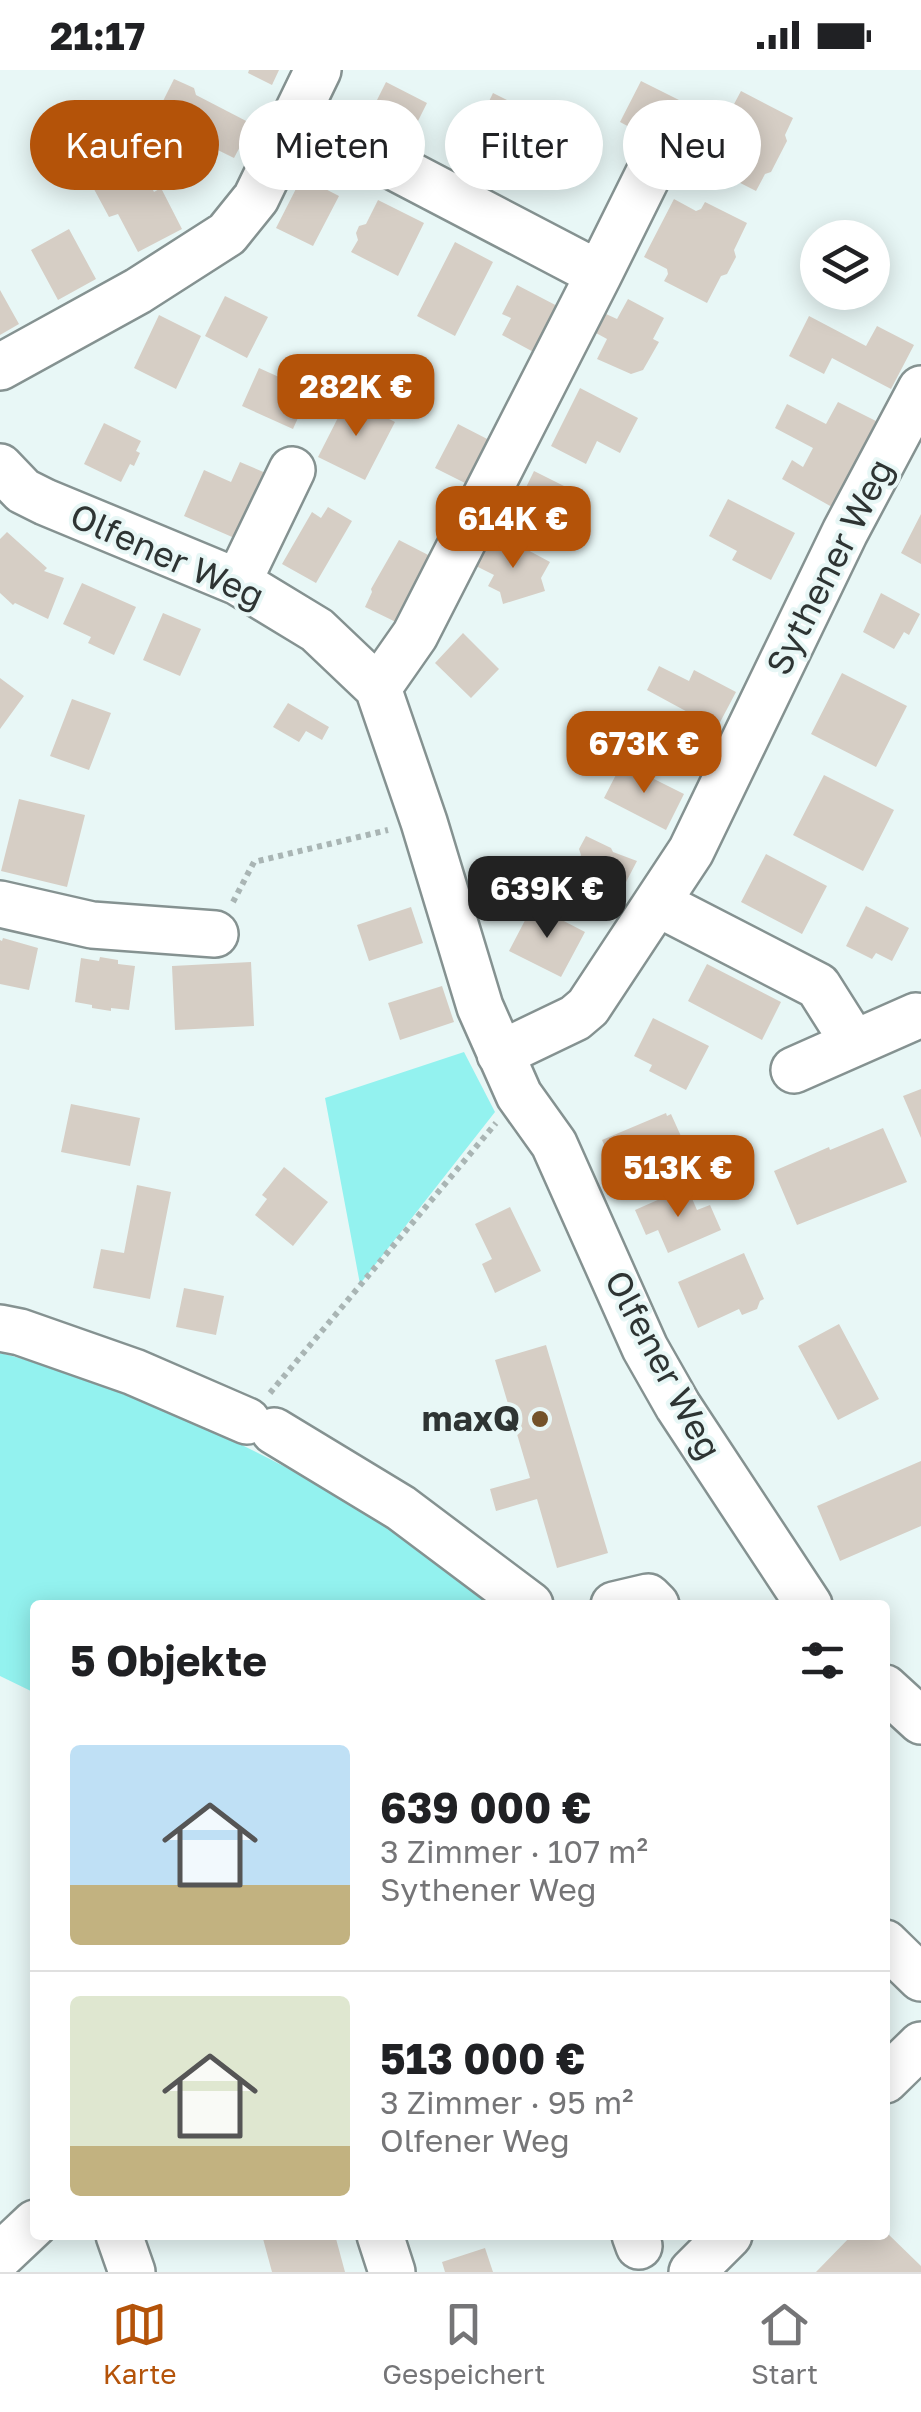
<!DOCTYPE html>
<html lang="de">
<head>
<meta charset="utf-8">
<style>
  :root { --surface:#fff; --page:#f6f6f6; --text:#202124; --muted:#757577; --line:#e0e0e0; --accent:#b45309 }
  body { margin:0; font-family:"Golos Text",sans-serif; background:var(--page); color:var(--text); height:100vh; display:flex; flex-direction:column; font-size:38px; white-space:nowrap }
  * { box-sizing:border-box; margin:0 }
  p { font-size:32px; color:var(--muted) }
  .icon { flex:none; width:55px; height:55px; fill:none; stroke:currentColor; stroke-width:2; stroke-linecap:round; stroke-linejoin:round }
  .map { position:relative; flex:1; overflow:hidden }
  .side { position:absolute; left:30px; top:1530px; width:860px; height:640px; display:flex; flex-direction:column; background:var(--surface); border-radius:10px; box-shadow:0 5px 25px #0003 }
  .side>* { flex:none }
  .hud { position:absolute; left:30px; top:30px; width:862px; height:90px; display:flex; gap:20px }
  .controls { position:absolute; left:800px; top:150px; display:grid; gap:20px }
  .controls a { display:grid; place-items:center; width:90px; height:90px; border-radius:50%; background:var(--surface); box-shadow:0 5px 25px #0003; font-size:50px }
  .price { position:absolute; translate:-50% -85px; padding:0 22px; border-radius:20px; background:var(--accent); color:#fff; font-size:32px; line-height:65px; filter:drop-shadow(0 2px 5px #0008) }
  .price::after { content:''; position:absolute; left:50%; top:60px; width:30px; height:22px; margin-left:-15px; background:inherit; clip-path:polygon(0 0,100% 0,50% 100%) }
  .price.current { background:#222; color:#fff }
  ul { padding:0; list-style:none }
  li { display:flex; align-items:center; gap:30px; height:250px; padding:0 40px }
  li+li { border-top:2px solid var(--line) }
  li span { display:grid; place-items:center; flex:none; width:280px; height:200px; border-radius:10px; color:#555 }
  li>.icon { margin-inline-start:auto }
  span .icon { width:120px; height:120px; fill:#fffc; stroke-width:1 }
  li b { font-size:42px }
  h2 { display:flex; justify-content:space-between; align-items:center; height:120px; padding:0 40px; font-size:42px }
  .pill { padding:0 35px; border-radius:45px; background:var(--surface); box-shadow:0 5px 25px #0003; font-size:35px; line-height:90px }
  .pill.current { background:var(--accent); color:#fff }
  .status { display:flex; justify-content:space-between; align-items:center; height:70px; padding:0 50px; background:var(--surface); direction:ltr }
  .status svg { height:28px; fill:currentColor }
  .tab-bar { display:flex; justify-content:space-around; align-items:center; height:140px; border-top:2px solid var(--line); background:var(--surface); font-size:28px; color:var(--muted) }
  .tab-bar a { display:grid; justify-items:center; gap:5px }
  .tab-bar .current { color:var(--accent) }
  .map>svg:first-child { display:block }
  .green { fill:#93f2ef }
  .building { fill:#d6cec5 }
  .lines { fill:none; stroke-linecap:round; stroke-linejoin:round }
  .minor-casing { stroke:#859291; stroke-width:50 }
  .path { stroke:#a9b5b4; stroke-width:6; stroke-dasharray:5 5; stroke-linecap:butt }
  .minor { stroke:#fff; stroke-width:45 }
  .poi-dot { fill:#735229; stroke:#e8f7f6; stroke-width:4 }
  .labels { text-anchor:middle; stroke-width:8; stroke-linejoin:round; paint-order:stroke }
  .street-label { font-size:35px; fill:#2e3433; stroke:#e8f7f6 }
  .poi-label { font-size:35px; font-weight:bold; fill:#2e3433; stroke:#e8f7f6; text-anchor:end }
</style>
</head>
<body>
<div class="status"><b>21:17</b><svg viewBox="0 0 49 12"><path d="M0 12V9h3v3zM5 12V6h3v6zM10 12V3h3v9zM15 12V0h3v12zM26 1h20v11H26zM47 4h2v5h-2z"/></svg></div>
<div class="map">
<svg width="921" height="2202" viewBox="0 0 921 2202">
  <rect width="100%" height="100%" fill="#e8f7f6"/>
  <!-- green -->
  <path class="green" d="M464,982l31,60 -135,172 -35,-186z
    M0,1283c37,9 72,22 108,35 138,51 270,122 383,217h-456v88l-35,-17z"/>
  <!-- building -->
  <path class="building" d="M249,0h30l-7,15 -24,-12z
    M174,9l20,9 2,7 56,29 -18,34 -55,-27 -3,4 -24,-12z
    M641,11l42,21 -22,42 -41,-22z
    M386,12l41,21 -22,44 -41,-21z
    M741,21l52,27 -8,17 2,6 -16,31 -6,2 -9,17 -53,-27 16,-30 -3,-1 7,-13 2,1z
    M493,23l38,19 -22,45 -33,-17 -7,16 -21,-11 17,-33 15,8z
    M131,85l14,26 3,-1 6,12 7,-4 21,41 -44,23 -20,-38 -9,3 -21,-39z
    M302,107l37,19 -26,50 -37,-18z
    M674,129l22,12 5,-2 4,-7 42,21 -13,27 2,7 -9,17 -6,2 -14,27 -43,-22 4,-7 -1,-5 -23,-12z
    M378,130l46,23 -26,53 -47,-24 7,-12 -2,-7 3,-7 7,-2z
    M69,159l27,50 -38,21 -27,-50z
    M455,172l38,20 -38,74 -38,-20z
    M517,215l46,24 -24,46 -37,-20 9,-17 -9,-4z
    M0,220l19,34 -19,11z
    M225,226l43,21 -21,41 -42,-22z
    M628,229l36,19 -11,21 6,3 -16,28 -12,4 -34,-15 10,-20 -11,-6 10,-19 11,5z
    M159,245l42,21 -25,53 -42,-21z
    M809,246l57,30 11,-20 37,19 -23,44 -59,-31 -8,16 -35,-18z
    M259,298l51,23 -17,38 -51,-23z
    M580,318l58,30 -18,35 -23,-12 -11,23 -35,-18z
    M348,328l47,24 -30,58 -47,-23z
    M838,332l38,19 -44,86 -50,-28 10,-19 11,7 10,-19 -38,-20 12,-24 39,20z
    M104,353l37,18 -5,10 4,2 -6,13 -4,-2 -9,18 -37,-18z
    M458,354l37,19 -22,44 -38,-19z
    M240,392l28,12 -29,66 -55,-24 20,-46 27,12z
    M534,401l48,24 -20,39 -47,-24z
    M728,429l67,34 -24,47 -39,-20 5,-9 -28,-15z
    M328,437l24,14 -36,62 -34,-19 30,-52 9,6z
    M921,444v50l-20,-11z
    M7,462l40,36 -3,3 20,7 -16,41 -33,-16 -2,2 -13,-12v-54z
    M490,469l18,9 3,-7 39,21 -9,16 4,13 -42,13 -3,-12 -12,-6 6,-11 -18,-9z
    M399,470l37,19 -34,66 -37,-18 7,-15 -1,-3z
    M82,513l54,24 -22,48 -26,-12 3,-6 -28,-13z
    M881,523l39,21 -11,21 -5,-3 -10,17 -31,-17z
    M163,543l38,16 -21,47 -37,-16z
    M463,563l36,36 -28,29 -36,-35z
    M659,596l30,15 5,-11 42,22 -19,36 -70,-38z
    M842,603l65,33 -31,61 -65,-33z
    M0,608l24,18 -24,33z
    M72,629l39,14 -22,57 -39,-14z
    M288,633l41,24 -7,13 -16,-9 -7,11 -26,-15z
    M622,693l62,31 -18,36 -62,-32z
    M824,705l70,35 -31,61 -70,-36z
    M19,729l66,16 -18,72 -66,-16z
    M586,766l25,12 2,4 24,9 -23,44 -5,-3 -8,3 -2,-8 -31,-16 13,-26 -2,-6z
    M766,784l61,32 -25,48 -61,-32z
    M533,835l52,27 -24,45 -52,-26z
    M866,836l43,22 -17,33 -16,-8 -4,6 -26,-13z
    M411,837l12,36 -54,18 -12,-36z
    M3,868l35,10 -9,42 -29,-6v-44l2,1z
    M100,887l18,3v4l17,2 -6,44 -18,-2v3l-19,-3v-3l-17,-3 6,-44 18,3z
    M251,892l3,64 -79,4 -3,-64z
    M707,894l74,38 -19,38 -74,-39z
    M442,916l12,36 -54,18 -12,-37z
    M653,948l56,28 -23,44 -37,-19 3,-6 -18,-9z
    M921,1019v49l-18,-42z
    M71,1034l69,14 -10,48 -69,-14z
    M666,1043l1,3 4,-2 18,40 -68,29 -19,-43z
    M883,1058l24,54 -110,43 -23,-54 55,-24 1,3z
    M284,1097l44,35 -35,44 -38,-31 12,-16 -5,-4z
    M137,1115l34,7 -21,107 -57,-11 8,-39 23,4z
    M687,1117l10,23 13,-5 11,25 -53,23 -10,-23 -12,5 -11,-25z
    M510,1137l31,64 -46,22 -13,-29 10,-5 -17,-35z
    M744,1183l20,46 -4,2 -3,8 -15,6 -3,-6 -41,19 -20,-46z
    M184,1218l40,8 -8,39 -40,-8z
    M839,1254l40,75 -41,21 -40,-74z
    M546,1275l62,208 -51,15 -20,-69 -41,12 -6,-22 40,-11 -35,-118z
    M921,1391v65l-81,35 -23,-55z
    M885,2161l36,35v6h-105l36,-37h33z
    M262,2165h73l10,37h-73z
    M485,2178l8,24h-48l-3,-10z"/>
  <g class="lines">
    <defs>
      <path id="minor" d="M297,46l302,158 -184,361 -37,53
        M599,204l58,-117
        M0,297l138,-76 89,-57 29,-36 62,-128
        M0,397l23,24 22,11 193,80 79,48 61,58 46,134 56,185 39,88 35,49 91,204 33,58 131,199
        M238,512l54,-112
        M657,833l161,83 36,57
        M0,834l92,21 123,9
        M500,984l75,-36 13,-11 103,-156 154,-319 76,-143
        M794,1000l122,-54
        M0,1258l20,4 114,40 113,49
        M274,1361l127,77 129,97
        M614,1535l34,-8 8,8
        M885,1618l36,33
        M885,1873l36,35
        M885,2010l36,-35
        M119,2165l13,37
        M380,2165l12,37
        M635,2165l4,11
        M0,2186l35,-33
        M692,2202l37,-37"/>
    </defs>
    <!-- minor casing -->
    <use href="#minor" class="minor-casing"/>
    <!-- path -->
    <path class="path" d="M233,832l21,-40 134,-32
      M270,1323l226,-270"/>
    <!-- minor -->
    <use href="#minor" class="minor"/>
  </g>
  <!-- markers -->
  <circle class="poi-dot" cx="540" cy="1349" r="10"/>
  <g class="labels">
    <!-- street labels -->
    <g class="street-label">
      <text transform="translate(167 486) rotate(24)" y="12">Olfener Weg</text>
      <text transform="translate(830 497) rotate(-63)" y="12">Sythener Weg</text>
      <text transform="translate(663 1295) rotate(62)" y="12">Olfener Weg</text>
    </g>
    <!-- poi labels -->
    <g class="poi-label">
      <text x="520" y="1361">maxQ</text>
    </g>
  </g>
</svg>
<div class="controls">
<a><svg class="icon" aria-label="layers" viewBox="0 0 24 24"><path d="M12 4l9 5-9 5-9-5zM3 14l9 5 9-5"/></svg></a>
</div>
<b class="price" style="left:356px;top:369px">282K €</b>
<b class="price" style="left:513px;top:501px">614K €</b>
<b class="price" style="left:644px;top:726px">673K €</b>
<b class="price current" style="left:547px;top:871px">639K €</b>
<b class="price" style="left:678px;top:1150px">513K €</b>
<div class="hud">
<a class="pill current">Kaufen</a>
<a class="pill">Mieten</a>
<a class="pill">Filter</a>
<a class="pill">Neu</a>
</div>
<section class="side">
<h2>5 Objekte<svg class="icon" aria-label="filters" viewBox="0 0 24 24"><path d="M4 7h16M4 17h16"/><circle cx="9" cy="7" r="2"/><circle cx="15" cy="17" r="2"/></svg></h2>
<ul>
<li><span style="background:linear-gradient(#bfe0f5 70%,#c2b280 0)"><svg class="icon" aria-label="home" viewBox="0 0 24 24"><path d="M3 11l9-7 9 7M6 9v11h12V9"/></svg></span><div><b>639 000 €</b><p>3 Zimmer · 107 m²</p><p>Sythener Weg</p></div></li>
<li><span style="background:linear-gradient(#dfe7d0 75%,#c2b280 0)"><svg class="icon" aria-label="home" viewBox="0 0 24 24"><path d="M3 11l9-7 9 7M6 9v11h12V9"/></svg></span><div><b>513 000 €</b><p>3 Zimmer · 95 m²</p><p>Olfener Weg</p></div></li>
</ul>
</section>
</div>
<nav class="tab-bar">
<a class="current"><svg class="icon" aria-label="map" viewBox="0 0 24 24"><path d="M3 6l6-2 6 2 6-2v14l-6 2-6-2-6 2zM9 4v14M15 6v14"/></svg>Karte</a>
<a><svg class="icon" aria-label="saved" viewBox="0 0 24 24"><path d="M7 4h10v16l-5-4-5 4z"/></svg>Gespeichert</a>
<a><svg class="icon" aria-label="home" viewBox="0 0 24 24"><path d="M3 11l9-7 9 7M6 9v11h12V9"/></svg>Start</a>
</nav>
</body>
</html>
